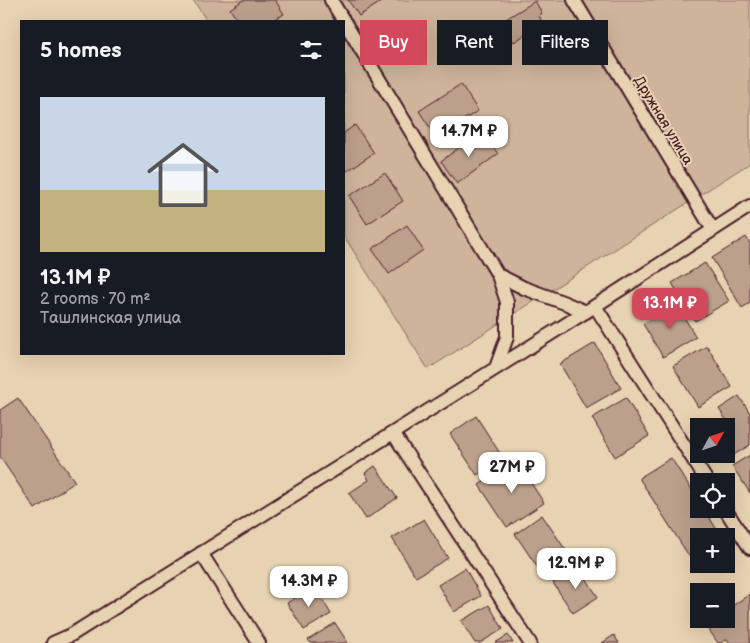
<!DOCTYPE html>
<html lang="en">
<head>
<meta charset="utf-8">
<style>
  :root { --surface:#171b24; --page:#20242c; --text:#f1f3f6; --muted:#9ea1a6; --line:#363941; --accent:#d1495b }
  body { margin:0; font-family:"Balsamiq Sans",sans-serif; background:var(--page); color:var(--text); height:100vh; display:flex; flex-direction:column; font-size:19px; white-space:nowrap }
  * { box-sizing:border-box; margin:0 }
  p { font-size:16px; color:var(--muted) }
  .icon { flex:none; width:28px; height:28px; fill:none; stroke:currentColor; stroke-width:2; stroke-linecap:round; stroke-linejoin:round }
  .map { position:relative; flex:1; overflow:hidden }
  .drawer { position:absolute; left:20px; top:20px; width:325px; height:335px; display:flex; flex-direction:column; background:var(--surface); border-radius:0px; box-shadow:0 5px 20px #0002 }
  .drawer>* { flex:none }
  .top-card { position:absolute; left:360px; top:20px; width:315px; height:45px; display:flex; gap:10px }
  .needle { width:32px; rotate:50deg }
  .tools { position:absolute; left:690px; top:418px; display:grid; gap:10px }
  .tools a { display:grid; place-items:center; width:45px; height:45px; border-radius:0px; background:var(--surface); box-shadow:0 5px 20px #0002; font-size:25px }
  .price { position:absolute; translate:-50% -42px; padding:0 11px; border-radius:10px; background:#fff; color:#222; font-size:16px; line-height:32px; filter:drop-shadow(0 1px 2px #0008) }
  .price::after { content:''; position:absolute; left:50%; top:30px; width:15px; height:11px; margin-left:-8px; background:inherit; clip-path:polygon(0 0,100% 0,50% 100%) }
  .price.current { background:var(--accent); color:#fff }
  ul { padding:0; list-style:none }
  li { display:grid; align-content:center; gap:10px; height:265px; padding:0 20px }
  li+li { border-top:1px solid var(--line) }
  li span { display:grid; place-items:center; height:155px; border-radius:0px; color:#555 }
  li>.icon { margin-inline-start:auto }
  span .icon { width:90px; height:90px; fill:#fffc; stroke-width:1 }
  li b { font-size:21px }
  h2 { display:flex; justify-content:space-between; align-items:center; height:60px; padding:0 20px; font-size:21px }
  .chip { padding:0 18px; border-radius:0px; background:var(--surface); box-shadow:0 5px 20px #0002; font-size:18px; line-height:45px }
  .chip.current { background:var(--accent); color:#fff }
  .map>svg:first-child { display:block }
  .green { fill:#ceb49b; stroke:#8c6a63 }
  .building { fill:#bba08c; stroke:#4a1f2b }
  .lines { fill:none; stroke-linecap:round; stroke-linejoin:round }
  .minor-casing { stroke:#4a1f2b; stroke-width:16 }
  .minor { stroke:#e7d2b1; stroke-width:12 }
  .labels { text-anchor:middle; stroke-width:4; stroke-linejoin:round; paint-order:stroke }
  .street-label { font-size:14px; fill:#4a1f2b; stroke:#e7d2b1 }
</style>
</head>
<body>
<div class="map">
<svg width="750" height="643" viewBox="0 0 750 643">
  <rect width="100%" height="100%" fill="#e7d2b1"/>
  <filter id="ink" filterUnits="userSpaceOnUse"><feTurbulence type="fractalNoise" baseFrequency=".02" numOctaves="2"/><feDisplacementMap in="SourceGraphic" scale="10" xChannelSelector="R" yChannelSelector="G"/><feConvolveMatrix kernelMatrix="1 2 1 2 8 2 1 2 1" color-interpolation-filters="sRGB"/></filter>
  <g filter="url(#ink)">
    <!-- green -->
    <path class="green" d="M193,0h557v163l-322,206 -84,-133v-215h-137z"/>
    <!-- building -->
    <path class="building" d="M243,0h32l9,14 -12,7h-34l-8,-12z
      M348,0h36l-25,16z
      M535,1l7,12 -3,3 4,7 -29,19 -13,-20z
      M461,84l17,27 -42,26 -17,-26z
      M355,125l19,28 -30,20v-40z
      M482,131l16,23 -41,30 -16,-23z
      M385,173l18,28 -36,23 -18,-28z
      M407,225l16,25 -34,24 -17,-25z
      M746,237l4,6v60l-8,5 -30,-50z
      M705,263l24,38 -34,20 -23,-38z
      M676,304l20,33 -33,20 -20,-33z
      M595,343l26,45 -35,20 -26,-44z
      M707,346l25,41 -34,20 -25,-41z
      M739,396l11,17v32l-23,14 -3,-5h2v-21l6,-4 -13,-20z
      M18,398l57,84 -40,27 -35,-52v-47z
      M626,398l23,38 -34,21 -23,-39z
      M476,416l27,42 -26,17 -27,-41z
      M750,455v38l-18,-27z
      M671,458l28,43v8h5l17,27h-22v14l-10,6 -50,-78z
      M516,460l28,43 -37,24 -28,-42z
      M375,466l22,32 -31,21 -17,-26 20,-13 -4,-7z
      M542,515l29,43 -27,19 -29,-43z
      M424,519l24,39 -32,19 -24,-39z
      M579,567l19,30 -25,16 -20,-30z
      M465,568l16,28 -27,16 -16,-27z
      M314,586l17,28 -27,16 -17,-27z
      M750,594v49h-20l-3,-4 -6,4h-3l-13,-19 9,-5h12v-9z
      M489,605l14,24 -23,14h-5l-14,-22z
      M335,623l13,20h-37l-3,-3z
      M508,635l5,8h-18z
      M614,635l5,8h-17z"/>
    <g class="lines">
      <defs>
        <path id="minor" d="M331,0l167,275 9,27v35l-11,31
          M574,0l139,230
          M498,275l26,13 41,15 21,9
          M595,306l112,175
          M393,433l137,210
          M725,509l25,39
          M201,553l58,90
          M53,643l18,-8 524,-329 155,-100"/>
      </defs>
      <!-- minor casing -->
      <use href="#minor" class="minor-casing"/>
      <!-- minor -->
      <use href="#minor" class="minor"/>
    </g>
  </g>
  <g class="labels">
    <!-- street labels -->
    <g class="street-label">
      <text transform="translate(664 120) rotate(59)" y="5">Дружная улица</text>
    </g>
  </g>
</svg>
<div class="tools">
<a><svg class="needle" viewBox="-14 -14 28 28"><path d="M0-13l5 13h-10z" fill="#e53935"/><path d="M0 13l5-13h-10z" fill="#9ea1a6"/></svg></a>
<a><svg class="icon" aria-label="locate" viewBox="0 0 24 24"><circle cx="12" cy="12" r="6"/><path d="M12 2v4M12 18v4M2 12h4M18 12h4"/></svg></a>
<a>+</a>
<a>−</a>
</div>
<b class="price" style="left:469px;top:158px">14.7M ₽</b>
<b class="price current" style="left:670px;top:330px">13.1M ₽</b>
<b class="price" style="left:512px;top:494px">27M ₽</b>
<b class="price" style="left:576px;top:590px">12.9M ₽</b>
<b class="price" style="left:309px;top:608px">14.3M ₽</b>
<div class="top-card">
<a class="chip current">Buy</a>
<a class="chip">Rent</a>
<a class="chip">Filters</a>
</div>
<section class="drawer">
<h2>5 homes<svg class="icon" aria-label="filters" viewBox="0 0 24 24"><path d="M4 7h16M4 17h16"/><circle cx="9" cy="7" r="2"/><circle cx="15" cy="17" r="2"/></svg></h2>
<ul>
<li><span style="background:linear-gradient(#c9d6e8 60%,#c2b280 0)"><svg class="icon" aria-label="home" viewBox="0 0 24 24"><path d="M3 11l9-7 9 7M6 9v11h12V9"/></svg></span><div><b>13.1M ₽</b><p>2 rooms · 70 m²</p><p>Ташлинская улица</p></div></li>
</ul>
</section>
</div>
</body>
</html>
